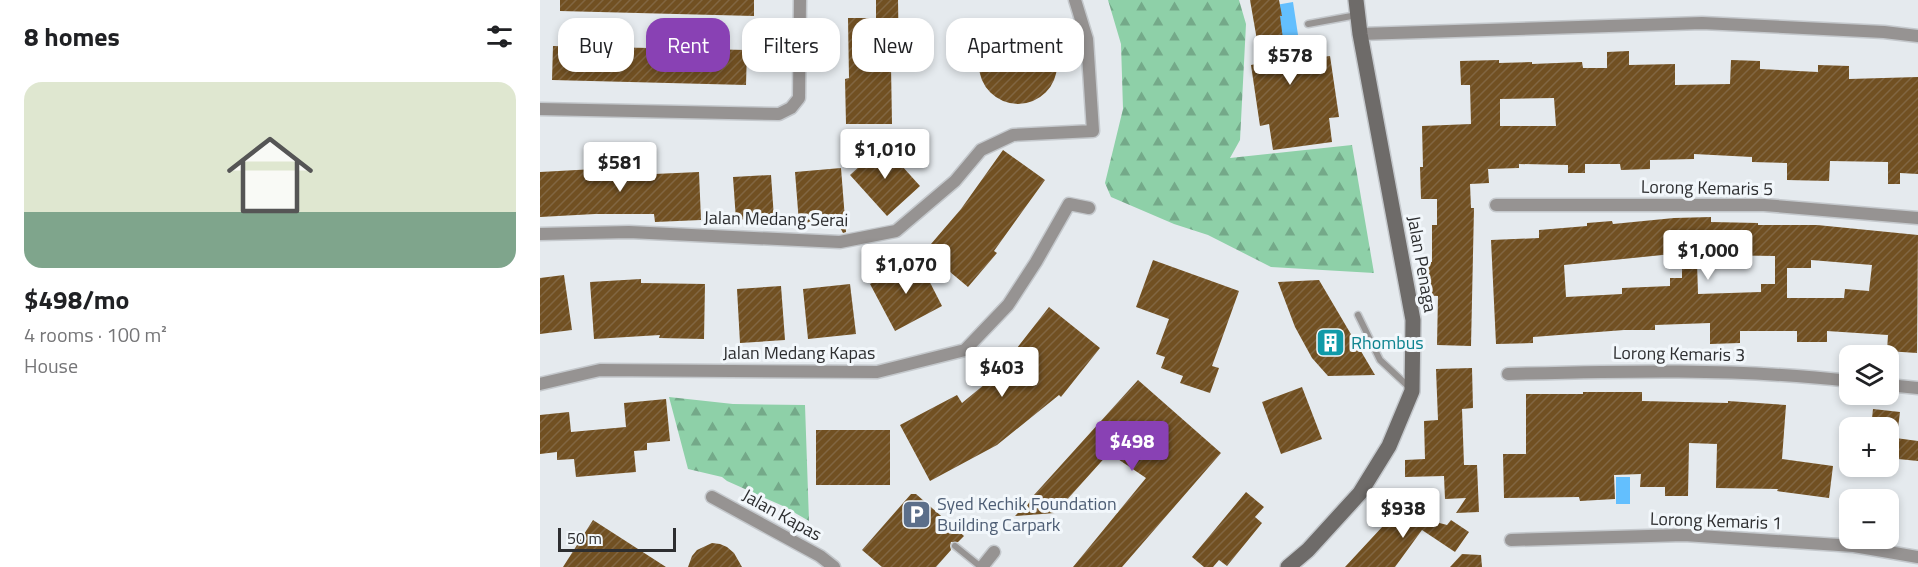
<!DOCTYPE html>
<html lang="en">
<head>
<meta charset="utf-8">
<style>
  :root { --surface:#fff; --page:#f2f2f2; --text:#202124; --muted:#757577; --accent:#8941b4 }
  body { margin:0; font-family:"Titillium Web",sans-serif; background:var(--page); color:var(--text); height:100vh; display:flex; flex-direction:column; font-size:22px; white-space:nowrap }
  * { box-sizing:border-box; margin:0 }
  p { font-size:20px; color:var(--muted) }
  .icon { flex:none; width:33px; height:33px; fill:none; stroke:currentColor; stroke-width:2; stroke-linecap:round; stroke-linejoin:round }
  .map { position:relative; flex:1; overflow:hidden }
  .panel { display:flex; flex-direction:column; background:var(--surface); width:540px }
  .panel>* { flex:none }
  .top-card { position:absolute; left:18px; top:18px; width:570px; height:54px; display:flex; gap:12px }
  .buttons { position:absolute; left:1299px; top:345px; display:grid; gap:12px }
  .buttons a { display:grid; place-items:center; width:60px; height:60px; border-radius:12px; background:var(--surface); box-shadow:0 3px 9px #0003; font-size:30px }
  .scale { position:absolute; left:18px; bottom:15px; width:118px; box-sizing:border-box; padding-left:6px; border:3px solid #2d2e30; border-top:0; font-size:16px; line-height:21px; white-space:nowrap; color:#2d2e30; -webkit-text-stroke:4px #f2f7fb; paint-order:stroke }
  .price { position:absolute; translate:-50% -51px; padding:0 14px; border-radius:6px; background:#fff; color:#222; font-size:20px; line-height:39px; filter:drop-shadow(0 2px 3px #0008) }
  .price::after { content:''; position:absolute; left:50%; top:36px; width:18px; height:14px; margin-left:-9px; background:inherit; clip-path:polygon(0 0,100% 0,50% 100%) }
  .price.active { background:var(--accent); color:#fff }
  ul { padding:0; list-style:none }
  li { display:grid; align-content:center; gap:12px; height:318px; padding:0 24px }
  li span { display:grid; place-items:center; height:186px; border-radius:18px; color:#555 }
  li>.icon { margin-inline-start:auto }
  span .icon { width:108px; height:108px; fill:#fffc; stroke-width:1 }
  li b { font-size:26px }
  h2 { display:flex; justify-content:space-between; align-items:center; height:72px; padding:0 24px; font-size:26px }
  .chip { padding:0 21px; border-radius:18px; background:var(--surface); box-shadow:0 3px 9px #0003; font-size:21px; line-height:54px }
  .chip.active { background:var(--accent); color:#fff }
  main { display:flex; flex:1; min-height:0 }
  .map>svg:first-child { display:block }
  .forest { fill:url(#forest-firs) }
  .water { fill:#63bffe }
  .building { fill:url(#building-hatch); fill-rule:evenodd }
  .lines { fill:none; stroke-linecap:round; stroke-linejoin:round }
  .lane-casing { stroke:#c4c8cc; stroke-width:9 }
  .street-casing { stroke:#c4c8cc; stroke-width:15 }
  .secondary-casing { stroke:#c4c8cc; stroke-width:18 }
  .lane { stroke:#969392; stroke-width:6 }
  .street { stroke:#969392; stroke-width:12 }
  .secondary { stroke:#6e6b69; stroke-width:15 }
  .labels { text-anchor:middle; stroke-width:6; stroke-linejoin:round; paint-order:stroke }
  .street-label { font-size:18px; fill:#2d2e30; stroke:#f2f7fb }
  .culture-label { font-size:18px; fill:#0d838f; stroke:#f2f7fb; text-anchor:start }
  .service-label { font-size:18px; fill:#4e5e75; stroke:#f2f7fb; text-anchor:start }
</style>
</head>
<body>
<main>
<section class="panel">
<h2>8 homes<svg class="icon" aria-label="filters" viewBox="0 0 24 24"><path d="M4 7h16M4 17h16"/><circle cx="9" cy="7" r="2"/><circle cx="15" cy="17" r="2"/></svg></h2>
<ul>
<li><span style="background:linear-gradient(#dfe7d0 70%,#7fa58c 0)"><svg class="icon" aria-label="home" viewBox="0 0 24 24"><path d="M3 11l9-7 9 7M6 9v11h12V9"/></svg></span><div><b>$498/mo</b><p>4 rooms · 100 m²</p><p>House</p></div></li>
</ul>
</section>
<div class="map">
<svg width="1378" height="567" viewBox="0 0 1378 567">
  <defs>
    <pattern id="forest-firs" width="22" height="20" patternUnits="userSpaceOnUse" patternTransform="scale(1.5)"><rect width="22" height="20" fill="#8ed0a8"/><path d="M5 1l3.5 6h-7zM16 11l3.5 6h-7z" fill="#74a989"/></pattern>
    <pattern id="building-hatch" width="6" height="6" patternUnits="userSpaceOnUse" patternTransform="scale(1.5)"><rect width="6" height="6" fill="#715022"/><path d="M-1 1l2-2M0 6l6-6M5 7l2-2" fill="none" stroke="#816642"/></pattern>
  </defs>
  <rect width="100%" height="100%" fill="#e5eaee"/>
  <!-- forest -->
  <path class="forest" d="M568,0h131l7,24 -6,116 -10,18 122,-13 22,128 -103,-6 -63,-32 -34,-11 -63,-27 -6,-14 18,-74 -2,-65z
    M129,397l64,7 72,1 4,116 -26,-15 -56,-25 -5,-4 -34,-8z"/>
  <!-- water -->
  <path class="water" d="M753,2l7,46 -17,2 -7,-45z
    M1076,477h14v27h-14z"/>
  <!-- building -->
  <path class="building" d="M20,0h194v16l-194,-5z
    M336,0h22l1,66h-8l1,58h-46l-1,-45 4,-1 -1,-60h28z
    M710,0h29l3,16h-2l6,46 44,-6 9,61 -10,1 3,24 -59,8 -4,-26 -9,2 -9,-61 10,-2z
    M439 65a39 39 0 1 1 78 0a39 39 0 1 1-78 0Z
    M13,46l194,4 -1,35 -194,-5z
    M1089,51v14l46,-1v21l55,-1 1,-24 29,1v8l58,3v-7l31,1v13l69,-2v97l-18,-1v11h-12v-22l-58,-1 -1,20 -42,-1v-17l-35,-1v-5l-58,-3v5l-44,1v9l-29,1 -1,-6h-35v9h-17v-8l-49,-1v4l-31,1 1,14 -19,1 1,24h3l-3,138 -34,-1 1,-49 -17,-1v-33h11v-37h5v-26h-16l-1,-32h3l-1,-41 49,-2 -1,-39h-9l-1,-24 39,-1v3l33,-1v2l50,-2 1,6h24v-16zM1014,98l2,28h-56v-27z
    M343,145l37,41 -33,30 -37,-41z
    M463,150l42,30 -51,71 3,2 -29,34 -43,-36 36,-42z
    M55,160h37v15l67,-3 2,48 -46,2 -1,-8h-59l-55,3v-45l55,-3z
    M301,168l5,64 -3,1 -7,-13 -37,3 -4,-51z
    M231,175l3,43 -38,2 -3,-43z
    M1171,217v5l47,1v2h59l101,10 -1,118 -30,-2 1,-16 -61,-4v11h-30v-11h-57v12l-30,1v-21l-55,2v5h-31l-91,7v6l-37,1 -5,-104 48,-2v-8l48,-4v-3l25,-2 1,3 61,-6zM1142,253v25h-12v8l-48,2v6l-56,3 -2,-32zM1171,255l64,1v28h-14v8l-63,2 -1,-32h14zM1271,260l61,5 -3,26 -24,-2 -1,9h-57v-30h24z
    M378,259l24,47 -47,25 -25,-47z
    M613,260l86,31 -27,75 7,2 -9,25 -30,-10 3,-7 -22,-8 4,-11 -9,-3 13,-35 -33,-12z
    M24,275l8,55 -32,4v-56z
    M101,279v4l64,1 -1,55 -45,-1 1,-3 -66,4 -4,-57z
    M779,280l56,95 -47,1 -16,-18 -17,-31 -17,-45z
    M310,284l6,50 -48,5 -5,-50z
    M241,286l4,54 -45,3 -3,-54z
    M509,307l51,41 -39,49 -2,-2 -62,50 -67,36 -30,-56 57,-30 5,8 52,-43 -4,-3z
    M932,368l1,40 -11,1 2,56h13l2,47 -23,1 10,-15 -21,1 -1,-23 -39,1v-17l20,-1 -1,-38 14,-1 -2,-51z
    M598,380l83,73 -99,114h-49l73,-89 -37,-25 -54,60 -40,3z
    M762,387l20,52 -41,15 -19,-52z
    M1043,392h59v9l86,2v-2l58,4 -4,54 51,7 -4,32 -52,-7 1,-2 -62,-1 1,-44 -28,-1 -1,53h-23v-9h-25l1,-13 -27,1 1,24 -35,2 -1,-4 -75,1 -1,-44h23v-60h57z
    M126,399l4,42 -23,2v7l-13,1 2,21 -60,5 -2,-18 -17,1v-8l-17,2v-39l29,-3 2,20 55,-5 -2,-24z
    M1333,409l27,3 -2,16h-27z
    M276,430h74v55h-74z
    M1348,437l30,4v20l-30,-3z
    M706,492l18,15 -9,10 7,6 -35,43 -8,-6 -6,7h-9l-12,-10z
    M371,494h5l48,42 -6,6h-7l-1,4 1,4 -15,17h-54l-20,-17z
    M841,506l15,13 5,-3 -3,-2 1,-2 48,13 4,-5 18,12 -14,20 -33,-22 -27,37h-50l38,-41 -12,-10z
    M53,520l73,47h-103z
    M172,543l8,1 7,3 7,6 8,14h-54l4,-11 5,-6z
    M922,554l19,1 1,12h-32z"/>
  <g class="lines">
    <defs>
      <path id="lane" d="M768,24l49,-9
        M818,315l22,45 30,28
        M415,546l26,21"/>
      <path id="street" d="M820,34l342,-11 182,9 34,4
        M0,109l239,5 12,-6 8,-10 1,-98
        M956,205h268l154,13
        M0,234l89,-2 211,10 56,-11 59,-50 26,-31 32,-15 80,-4 -6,-92 -12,-39
        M968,374c114,-3 228,-6 342,7
        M0,384l60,-14 277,2 88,-22 43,-45 28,-43 33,-58 20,4
        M1348,385l30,3
        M172,497l108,59 14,11
        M971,540l173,-5 170,11 64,11
        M442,567l12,-15"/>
      <path id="secondary" d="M748,567l20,-17 52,-57 29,-47 23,-55 1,-71 -53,-286 -4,-34"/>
    </defs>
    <!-- lane casing -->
    <use href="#lane" class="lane-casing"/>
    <!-- street casing -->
    <use href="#street" class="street-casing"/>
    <!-- secondary casing -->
    <use href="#secondary" class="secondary-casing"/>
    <!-- lane -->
    <use href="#lane" class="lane"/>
    <!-- street -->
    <use href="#street" class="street"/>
    <!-- secondary -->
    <use href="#secondary" class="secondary"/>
  </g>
  <!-- icons -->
  <defs>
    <symbol id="building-square" viewBox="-11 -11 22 22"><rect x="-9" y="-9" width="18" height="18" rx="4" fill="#0f9aa8" stroke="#f2f7fb"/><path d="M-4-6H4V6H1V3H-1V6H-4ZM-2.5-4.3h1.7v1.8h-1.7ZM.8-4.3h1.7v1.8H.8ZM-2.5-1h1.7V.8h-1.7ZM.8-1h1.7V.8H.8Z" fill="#fff"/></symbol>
    <symbol id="parking-square" viewBox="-11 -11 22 22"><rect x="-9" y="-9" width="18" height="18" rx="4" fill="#5c6f8a" stroke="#f2f7fb"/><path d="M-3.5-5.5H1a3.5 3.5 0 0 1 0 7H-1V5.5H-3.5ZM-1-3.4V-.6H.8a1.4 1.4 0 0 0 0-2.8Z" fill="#fff"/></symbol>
  </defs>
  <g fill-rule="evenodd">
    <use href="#building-square" x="774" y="326" width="33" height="33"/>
    <use href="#parking-square" x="360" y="498" width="33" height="33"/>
  </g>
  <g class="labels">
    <!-- street labels -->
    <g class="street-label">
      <text transform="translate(1167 188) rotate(1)" y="6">Lorong Kemaris 5</text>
      <text transform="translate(236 219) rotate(1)" y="6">Jalan Medang Serai</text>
      <text transform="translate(882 264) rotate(80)" y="6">Jalan Penaga</text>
      <text x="259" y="359">Jalan Medang Kapas</text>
      <text transform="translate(1139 354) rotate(1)" y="6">Lorong Kemaris 3</text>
      <text transform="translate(242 515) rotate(29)" y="6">Jalan Kapas</text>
      <text transform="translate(1176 521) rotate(2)" y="6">Lorong Kemaris 1</text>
    </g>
    <!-- culture labels -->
    <g class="culture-label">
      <text x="811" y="349">Rhombus</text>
    </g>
    <!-- service labels -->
    <g class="service-label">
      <text x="397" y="510">Syed Kechik Foundation<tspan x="397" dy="21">Building Carpark</tspan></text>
    </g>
  </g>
</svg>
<div class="buttons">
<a><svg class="icon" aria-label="layers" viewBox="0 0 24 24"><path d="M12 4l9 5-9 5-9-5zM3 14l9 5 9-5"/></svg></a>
<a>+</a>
<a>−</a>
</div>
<div class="scale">50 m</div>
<b class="price" style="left:750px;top:86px">$578</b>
<b class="price" style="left:345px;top:180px">$1,010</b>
<b class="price" style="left:80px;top:193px">$581</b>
<b class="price" style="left:1168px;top:281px">$1,000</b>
<b class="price" style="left:366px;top:295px">$1,070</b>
<b class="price" style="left:462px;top:398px">$403</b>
<b class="price active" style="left:592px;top:472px">$498</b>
<b class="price" style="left:863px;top:539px">$938</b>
<div class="top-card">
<a class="chip">Buy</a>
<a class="chip active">Rent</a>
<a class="chip">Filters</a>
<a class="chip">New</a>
<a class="chip">Apartment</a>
</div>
</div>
</main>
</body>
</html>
